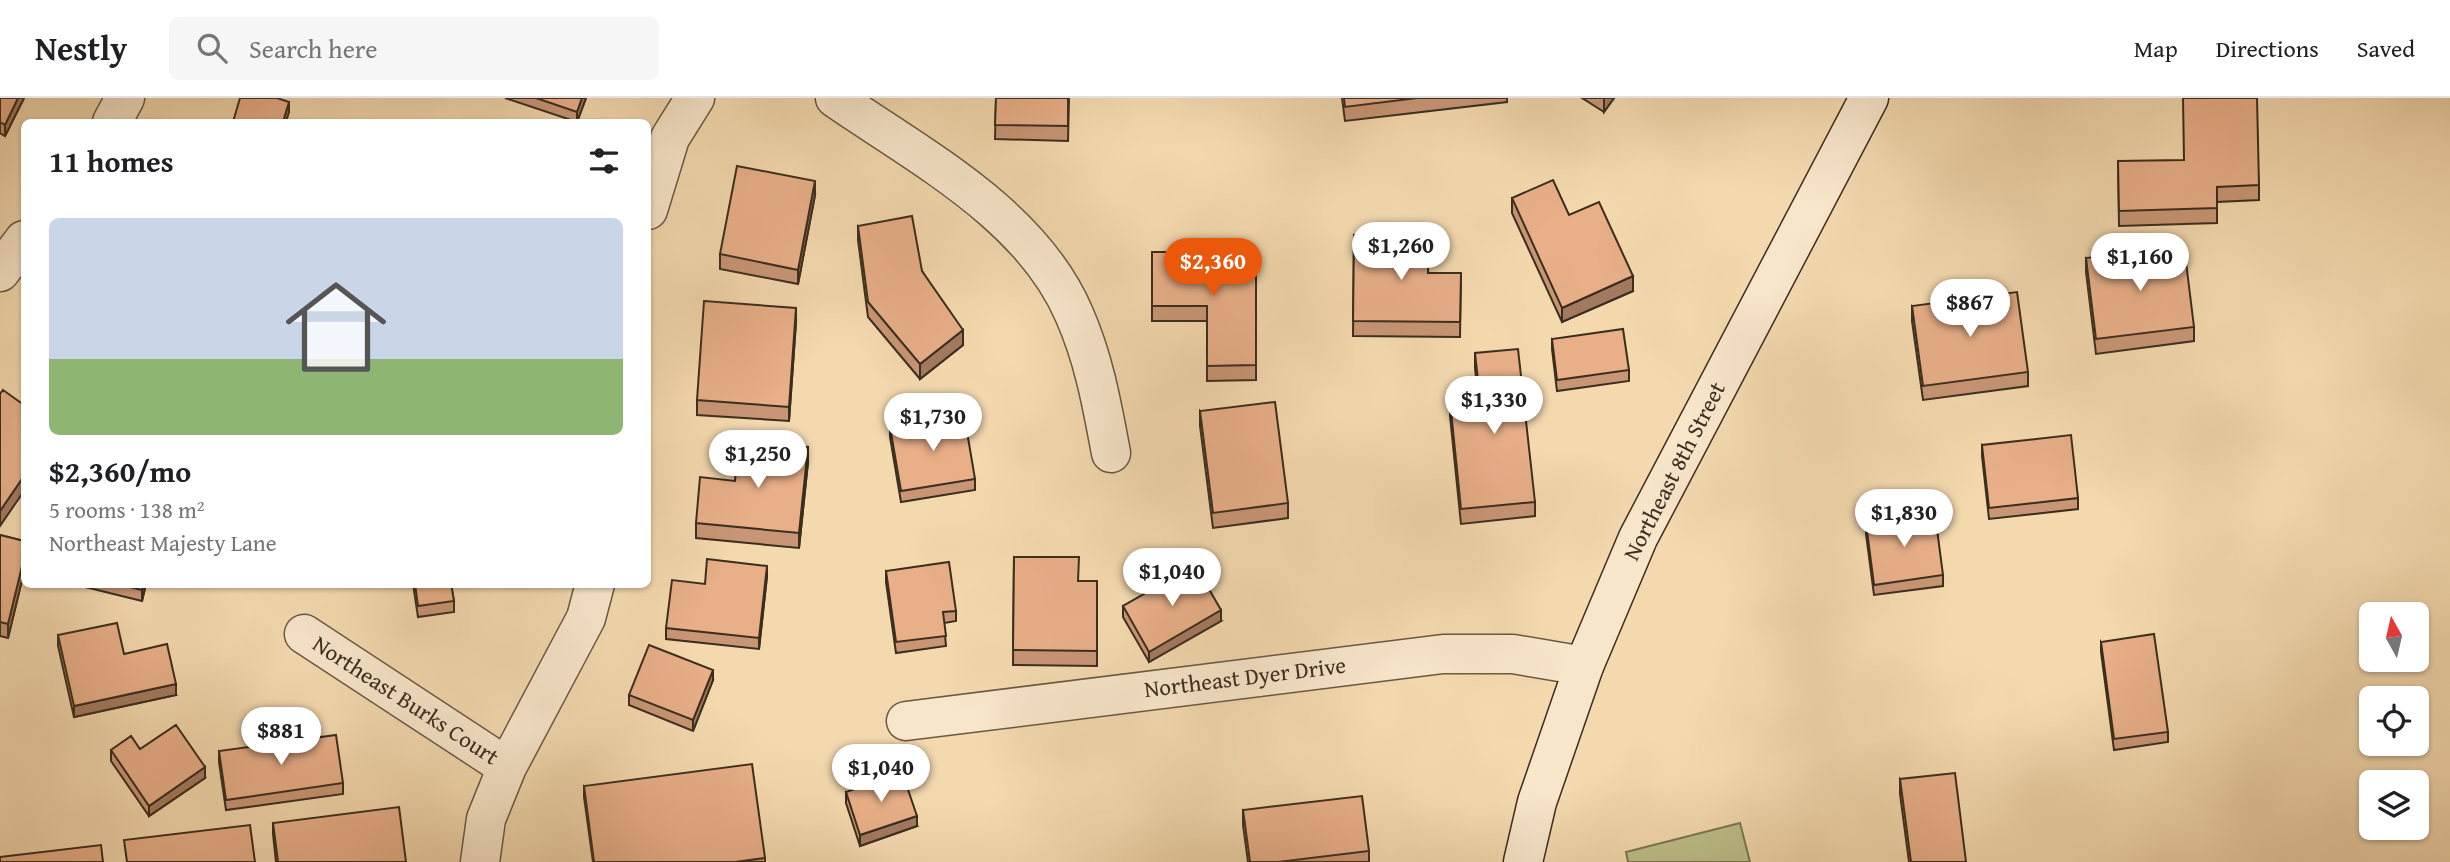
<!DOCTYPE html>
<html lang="en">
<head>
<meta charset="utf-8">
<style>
  :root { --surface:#fff; --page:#f6f6f6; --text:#202124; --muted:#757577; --line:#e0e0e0; --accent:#ea580c }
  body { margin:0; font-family:"Gentium Book Plus",serif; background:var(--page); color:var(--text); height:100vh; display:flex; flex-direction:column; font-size:26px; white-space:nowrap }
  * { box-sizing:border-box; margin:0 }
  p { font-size:23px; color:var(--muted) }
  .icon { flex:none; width:38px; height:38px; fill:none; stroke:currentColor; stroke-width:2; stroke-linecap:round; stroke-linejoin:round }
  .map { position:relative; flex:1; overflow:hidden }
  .drawer { position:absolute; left:21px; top:21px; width:630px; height:469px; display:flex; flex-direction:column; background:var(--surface); border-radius:10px; box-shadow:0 2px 5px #0004 }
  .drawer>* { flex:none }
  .needle { width:46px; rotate:352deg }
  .controls { position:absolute; left:2359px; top:504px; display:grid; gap:14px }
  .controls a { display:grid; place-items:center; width:70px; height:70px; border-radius:10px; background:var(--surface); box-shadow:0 2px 5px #0004; font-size:35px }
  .price { position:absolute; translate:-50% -60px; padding:0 16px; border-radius:24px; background:#fff; color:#222; font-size:23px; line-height:46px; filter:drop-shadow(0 2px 4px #0008) }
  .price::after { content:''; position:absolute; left:50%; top:42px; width:21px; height:16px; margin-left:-10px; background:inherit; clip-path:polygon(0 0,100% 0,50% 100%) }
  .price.active { background:var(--accent); color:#fff }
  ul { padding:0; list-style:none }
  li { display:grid; align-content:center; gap:14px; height:371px; padding:0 28px }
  li span { display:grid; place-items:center; height:217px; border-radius:10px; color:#555 }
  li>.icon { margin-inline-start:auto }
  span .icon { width:126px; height:126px; fill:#fffc; stroke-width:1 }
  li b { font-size:30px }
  h2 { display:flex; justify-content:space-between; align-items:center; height:84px; padding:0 28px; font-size:30px }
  header { display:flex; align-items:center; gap:42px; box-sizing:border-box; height:98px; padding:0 35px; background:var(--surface); border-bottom:2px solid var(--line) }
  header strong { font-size:33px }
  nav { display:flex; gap:38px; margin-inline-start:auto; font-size:24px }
  .search { width:490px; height:63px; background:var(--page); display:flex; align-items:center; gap:18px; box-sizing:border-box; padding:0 24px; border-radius:10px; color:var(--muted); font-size:26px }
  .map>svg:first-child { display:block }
  .pitch { fill:#bcbf8a; stroke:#7c7654; stroke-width:2 }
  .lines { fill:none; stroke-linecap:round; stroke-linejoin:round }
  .minor-casing { stroke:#695943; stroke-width:41 }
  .secondary-casing { stroke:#3b2e1f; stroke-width:41 }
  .minor { stroke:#f8e6cb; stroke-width:38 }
  .secondary { stroke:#f8e6cb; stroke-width:38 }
  .wall { fill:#c89676; stroke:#3b2e1f; stroke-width:2 }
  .shaded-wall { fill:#a27a60; stroke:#3b2e1f; stroke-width:2 }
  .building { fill:#e8af89; stroke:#3b2e1f; stroke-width:2 }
  .labels { text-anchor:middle; stroke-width:6; stroke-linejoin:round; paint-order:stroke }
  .street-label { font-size:23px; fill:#3b2e1f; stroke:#f8e6cb }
</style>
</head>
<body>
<header>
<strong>Nestly</strong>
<div class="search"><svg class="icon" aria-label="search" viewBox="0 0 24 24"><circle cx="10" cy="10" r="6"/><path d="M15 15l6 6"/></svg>Search here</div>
<nav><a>Map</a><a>Directions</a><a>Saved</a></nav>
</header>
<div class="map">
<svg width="2450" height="764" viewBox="0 0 2450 764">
  <rect width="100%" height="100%" fill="#f4d9af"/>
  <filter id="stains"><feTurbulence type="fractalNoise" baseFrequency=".00286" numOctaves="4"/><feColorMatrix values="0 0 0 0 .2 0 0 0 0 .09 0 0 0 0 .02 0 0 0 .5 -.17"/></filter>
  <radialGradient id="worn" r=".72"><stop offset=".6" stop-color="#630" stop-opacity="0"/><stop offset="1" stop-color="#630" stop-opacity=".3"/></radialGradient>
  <!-- pitch -->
  <path class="pitch" d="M1740,725l10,39h-122l-2,-10z"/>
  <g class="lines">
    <defs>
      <path id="minor" d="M835,0c85,59 196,116 239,216 20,45 28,91 37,139
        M112,24l13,-24
        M648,112l22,-72 25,-40
        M0,174l24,-32
        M304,536l203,133
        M906,623l537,-67h70l71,12
        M480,764l6,-43 21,-52 79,-149 9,-34"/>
      <path id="secondary" d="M1523,764l14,-60 47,-136 54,-128 231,-440"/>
    </defs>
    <!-- minor casing -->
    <use href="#minor" class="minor-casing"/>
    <!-- secondary casing -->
    <use href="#secondary" class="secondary-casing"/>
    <!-- minor -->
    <use href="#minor" class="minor"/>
    <!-- secondary -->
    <use href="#secondary" class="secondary"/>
  </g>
  <!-- wall -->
  <path class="wall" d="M0,0h24l-19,38 -5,-3z
    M505,0h81l-9,24z
    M996,0h73l-1,43 -73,-2z
    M1342,0h165v4l-162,19z
    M1582,0h32l-10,14z
    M2118,63l141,24v15l-42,2v21l-98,3z
    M815,97l-17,89 -78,-15v-15z
    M1512,100l57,17 64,76 -71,31 -50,-109z
    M858,128l64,45 41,74 -43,34 -52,-62 -10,-77z
    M1354,137l75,38h32l-1,64 -107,-1z
    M1152,154h104v128l-49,1v-60h-55z
    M2086,160l108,69v14l-98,13 -10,-82z
    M1912,208l116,66v14l-105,14 -11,-79z
    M796,224l-7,99 -92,-6v-15z
    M1552,241l77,31v11l-72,10 -5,-42z
    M1475,255l60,149v14l-74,8 -11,-108v-15l28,-3 -3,-30z
    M1200,313l88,92v15l-75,10 -13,-102z
    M890,329l85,52v11l-74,12 -11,-65z
    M1982,347l96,53v11l-89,10 -7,-63z
    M808,364l-9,86 -103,-10v-15z
    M1866,425l77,52v11l-69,9 -8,-61z
    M0,437l24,6v31l-16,66 -8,-2z
    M1014,459l64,24h19v85l-84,-1z
    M886,473l70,40v10l-12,2 2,23 -50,7 -10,-71z
    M767,478l-8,73 -93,-10v-11l39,-44z
    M73,486h73l-4,17z
    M413,486h38l3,17v11l-36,5z
    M1123,508l98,15 -72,41 -26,-45z
    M58,537l66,19 52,41 -102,22 -16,-71z
    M2101,544l67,90v10l-54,8 -13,-98z
    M713,582l-20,51 -64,-26v-10z
    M140,651l65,29 -56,38 -38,-55v-11z
    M219,653l124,32v11l-117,16 -7,-48z
    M1900,681l66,83h-57l-9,-68z
    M584,688l181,72v4h-172l-9,-65z
    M846,694l71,34 -57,20 -14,-43z
    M1243,712l126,41v11h-121l-5,-37z
    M273,725l133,39h-130l-3,-28z"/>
  <!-- shaded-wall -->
  <path class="shaded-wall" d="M18,0h6l-19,38v-11z
    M582,0h4l-9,24v-10z
    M1604,0h10l-10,14z
    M289,4v10l-3,10h-3z
    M815,83v14l-17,89v-14z
    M1633,178v15l-71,31v-14z
    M796,210v14l-7,99v-14z
    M963,232v15l-43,34v-15z
    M808,349v15l-9,86v-15z
    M24,378v15l-24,35v-15z
    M24,460v14l-16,66v-14z
    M767,468v10l-8,73v-11z
    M144,486h2l-4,17v-11z
    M1221,512v11l-72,41v-10z
    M713,572v10l-20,51v-11z
    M176,586v11l-102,22v-11z
    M205,669v11l-56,38v-10z
    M917,718v10l-57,20v-11z"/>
  <!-- building -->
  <path class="building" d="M0,0h18l-13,27 -5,-3z
    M240,0h37l12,4 -6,20h-50z
    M536,0h46l-5,14z
    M996,0h72v28l-73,-1z
    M1344,0h73l-72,9z
    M2183,0h74l2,87 -42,2v21l-98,3 -1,-50 66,-1z
    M737,68l78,15 -17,89 -78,-16z
    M1553,82l16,35 30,-13 34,74 -71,32 -50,-110z
    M912,118l10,55 41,59 -43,34 -52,-62 -10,-76z
    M1354,137l75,1 -1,37h33l-1,49 -107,-1z
    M2184,148l10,81 -98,12 -10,-81z
    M1152,154h104v113l-49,1v-60h-55z
    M2017,194l11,80 -105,14 -11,-80z
    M704,203l92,7 -7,99 -92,-7z
    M1623,231l6,41 -72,10 -5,-41z
    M1518,251l17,153 -74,7 -11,-108 30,-3 -5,-45z
    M3,292l21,15v71l-24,35v-117z
    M1275,304l13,101 -75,10 -13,-102z
    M964,316l11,65 -74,12 -11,-64z
    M2071,337l7,63 -89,10 -7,-63z
    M739,342l69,7 -9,86 -103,-10 4,-46 35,4z
    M1935,416l8,61 -69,10 -8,-62z
    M0,437l24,6v17l-16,66 -8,-2z
    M1014,459h65l-1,24h19v70l-84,-1z
    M707,461l60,7 -8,72 -93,-10 6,-48 33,4z
    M949,464l7,49 -13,1 3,24 -50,6 -10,-71z
    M1195,467l26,45 -72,42 -26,-46z
    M118,486h26l-2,6z
    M415,486h36l3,17 -36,5z
    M117,525l7,31 43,-10 9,40 -102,22 -16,-71z
    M2154,536l14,98 -54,7 -13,-97z
    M649,547l64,25 -20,50 -64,-25z
    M176,627l29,42 -56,39 -38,-56 20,-14 9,13z
    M336,637l7,48 -117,17 -7,-49z
    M752,666l13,94 -30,4h-141l-10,-76z
    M902,674l15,44 -57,19 -14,-43z
    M1955,675l11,89h-55l-11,-83z
    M1362,698l7,55 -91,11h-28l-7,-52z
    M399,709l7,55h-128l-5,-39z
    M250,727l5,37h-128l-3,-22z
    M101,747l2,17h-103v-5z"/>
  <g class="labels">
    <!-- street labels -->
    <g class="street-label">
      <text transform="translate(1674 373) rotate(-63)" y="8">Northeast 8th Street</text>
      <text transform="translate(1245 579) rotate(-7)" y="8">Northeast Dyer Drive</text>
      <text transform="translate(406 602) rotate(33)" y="8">Northeast Burks Court</text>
    </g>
  </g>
  <rect width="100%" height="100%" filter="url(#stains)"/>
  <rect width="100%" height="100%" fill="url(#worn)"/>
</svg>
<div class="controls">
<a><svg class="needle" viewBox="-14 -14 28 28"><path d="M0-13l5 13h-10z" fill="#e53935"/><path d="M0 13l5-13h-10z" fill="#757577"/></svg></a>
<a><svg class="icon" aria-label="locate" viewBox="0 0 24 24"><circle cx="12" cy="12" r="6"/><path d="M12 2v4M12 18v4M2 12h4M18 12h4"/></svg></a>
<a><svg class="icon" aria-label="layers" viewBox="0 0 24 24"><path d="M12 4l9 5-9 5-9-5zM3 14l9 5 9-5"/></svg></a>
</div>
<b class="price" style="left:1401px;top:184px">$1,260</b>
<b class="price" style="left:2140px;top:195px">$1,160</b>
<b class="price active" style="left:1213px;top:200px">$2,360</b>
<b class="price" style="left:1970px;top:241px">$867</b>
<b class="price" style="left:1494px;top:338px">$1,330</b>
<b class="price" style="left:933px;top:355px">$1,730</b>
<b class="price" style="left:758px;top:392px">$1,250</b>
<b class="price" style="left:1904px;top:451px">$1,830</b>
<b class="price" style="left:1172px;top:510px">$1,040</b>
<b class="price" style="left:281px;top:669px">$881</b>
<b class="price" style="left:881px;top:706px">$1,040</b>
<section class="drawer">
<h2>11 homes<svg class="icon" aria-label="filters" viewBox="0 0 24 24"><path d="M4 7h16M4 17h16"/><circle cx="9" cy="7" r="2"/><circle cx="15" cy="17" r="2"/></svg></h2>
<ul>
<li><span style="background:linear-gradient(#c9d6e8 65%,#8fb573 0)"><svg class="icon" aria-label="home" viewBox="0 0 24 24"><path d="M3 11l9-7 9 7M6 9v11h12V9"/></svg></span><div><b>$2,360/mo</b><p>5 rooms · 138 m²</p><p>Northeast Majesty Lane</p></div></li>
</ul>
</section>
</div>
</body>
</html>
